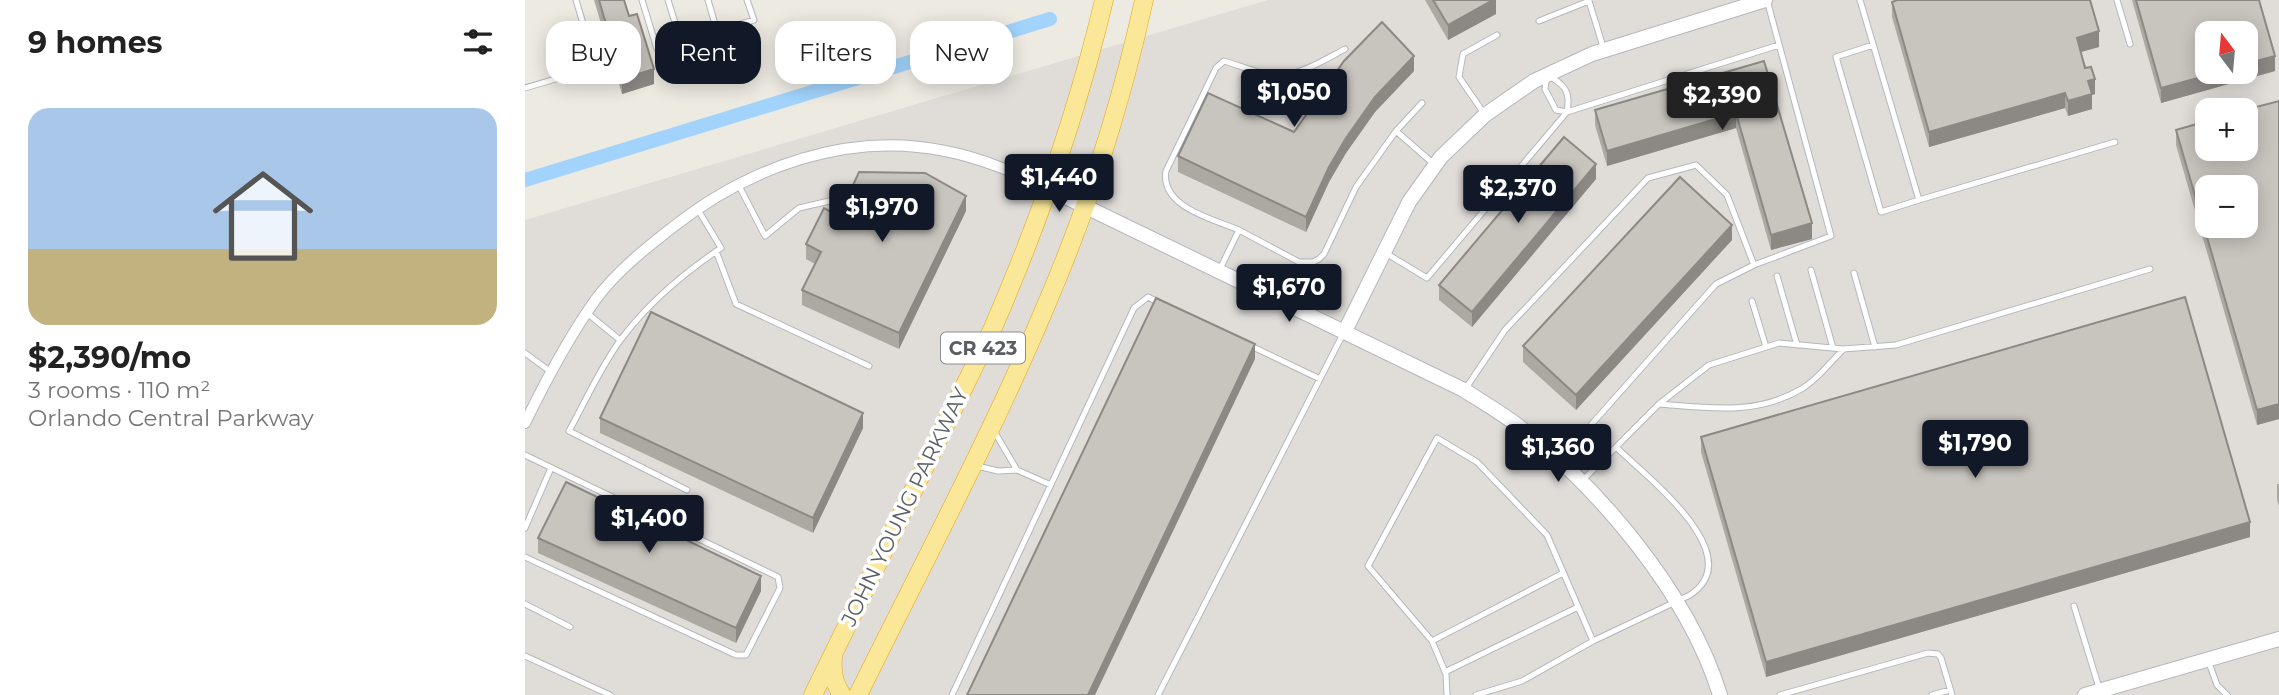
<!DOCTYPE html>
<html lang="en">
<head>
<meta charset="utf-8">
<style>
  :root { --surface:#fff; --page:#f2f2f2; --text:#222; --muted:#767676; --line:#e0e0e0; --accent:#111827 }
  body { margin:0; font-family:Montserrat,sans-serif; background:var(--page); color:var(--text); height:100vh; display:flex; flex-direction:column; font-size:26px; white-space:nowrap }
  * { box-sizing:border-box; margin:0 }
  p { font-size:23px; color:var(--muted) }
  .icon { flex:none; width:38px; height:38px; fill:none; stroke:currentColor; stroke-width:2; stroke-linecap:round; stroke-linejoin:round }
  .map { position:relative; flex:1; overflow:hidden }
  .details { display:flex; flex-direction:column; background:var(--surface); width:525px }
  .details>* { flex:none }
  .top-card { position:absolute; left:21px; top:21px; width:665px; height:63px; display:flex; gap:14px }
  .needle { width:46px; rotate:344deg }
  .controls { position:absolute; left:1670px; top:21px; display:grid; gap:14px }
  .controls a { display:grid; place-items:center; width:63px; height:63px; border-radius:14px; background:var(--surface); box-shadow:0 4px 18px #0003; font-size:35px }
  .price { position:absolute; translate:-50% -60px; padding:0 16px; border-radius:7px; background:var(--accent); color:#fff; font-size:23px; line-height:46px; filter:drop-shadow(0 2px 4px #0008) }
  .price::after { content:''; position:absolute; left:50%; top:42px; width:21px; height:16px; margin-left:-10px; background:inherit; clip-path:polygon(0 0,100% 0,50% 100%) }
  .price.selected { background:#222; color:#fff }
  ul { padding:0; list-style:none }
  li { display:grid; align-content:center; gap:14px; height:371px; padding:0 28px }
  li+li { border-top:2px solid var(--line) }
  li span { display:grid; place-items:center; height:217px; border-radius:21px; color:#555 }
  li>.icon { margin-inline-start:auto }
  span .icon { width:126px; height:126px; fill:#fffc; stroke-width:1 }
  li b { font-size:30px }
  h2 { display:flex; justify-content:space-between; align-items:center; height:84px; padding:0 28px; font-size:30px }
  .tag { padding:0 24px; border-radius:21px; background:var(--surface); box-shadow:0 4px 18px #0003; font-size:24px; line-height:63px }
  .tag.selected { background:var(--accent); color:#fff }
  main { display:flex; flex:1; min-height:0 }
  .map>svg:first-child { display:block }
  .industrial { fill:#e0ddd9; fill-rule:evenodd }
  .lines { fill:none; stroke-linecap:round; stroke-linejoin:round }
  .canal { stroke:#a1d3fc; stroke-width:14 }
  .service-casing { stroke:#b4b7bb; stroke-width:7 }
  .minor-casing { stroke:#b4b7bb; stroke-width:12 }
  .tertiary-casing { stroke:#b4b7bb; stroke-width:16 }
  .trunk-casing { stroke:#e5a408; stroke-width:19 }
  .service { stroke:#fff; stroke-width:5 }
  .minor { stroke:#fff; stroke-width:10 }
  .tertiary { stroke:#fff; stroke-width:14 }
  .trunk { stroke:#fae898; stroke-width:18 }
  .wall { fill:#aca9a3 }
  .shaded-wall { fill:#8c8985 }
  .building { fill:#c8c4be; stroke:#8c8985; stroke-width:2; fill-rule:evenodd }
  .labels { text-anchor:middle; stroke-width:7; stroke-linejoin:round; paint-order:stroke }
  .shield { fill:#fff; stroke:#8c8e91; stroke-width:2 }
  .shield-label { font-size:19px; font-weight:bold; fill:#5a5d62 }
  .street-label { font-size:21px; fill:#5a5d62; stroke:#fff }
</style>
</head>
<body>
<main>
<section class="details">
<h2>9 homes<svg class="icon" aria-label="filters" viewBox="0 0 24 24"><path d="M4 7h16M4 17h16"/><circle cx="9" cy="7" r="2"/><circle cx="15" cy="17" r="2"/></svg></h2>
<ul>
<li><span style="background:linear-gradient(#a9c7e8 65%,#c2b280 0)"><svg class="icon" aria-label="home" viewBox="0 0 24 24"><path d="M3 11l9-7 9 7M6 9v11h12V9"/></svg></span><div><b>$2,390/mo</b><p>3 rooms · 110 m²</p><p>Orlando Central Parkway</p></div></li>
</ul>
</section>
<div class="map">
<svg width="1754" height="695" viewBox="0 0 1754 695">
  <rect width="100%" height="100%" fill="#eceae1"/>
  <!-- industrial -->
  <path class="industrial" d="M743,0h1011v695h-1754v-475zM1682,33h38v39h-38zM1682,110h38v39h-38zM1682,187h38v39h-38z"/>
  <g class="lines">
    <!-- canal -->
    <path class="canal" d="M0,180l525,-161"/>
    <defs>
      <path id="service" d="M117,0l15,49 97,-29 -7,-20
        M143,0l13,42
        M183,0l9,31
        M1335,0l59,200 -38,12 -45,-155 37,-12
        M1592,0l13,44
        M1014,21l50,-20 15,49
        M1022,75c17,9 24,16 20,37l-11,-2 -11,-21z
        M0,88l71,-21 -20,-67
        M960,115l-26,-38 4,-23 34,-19
        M871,131l26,-28
        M213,184l27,52 34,-28 39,-9
        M1394,200l196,-58
        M714,230l60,32h14l6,-3 5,-5 32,-67 40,-56 39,34
        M191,251l20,53 133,62
        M859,252l43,26 140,-166 212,-67
        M695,269l19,-39c-26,-11 -79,-23 -73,-59l50,-103 8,-7c14,4 28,10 43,13 27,6 55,-13 78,-25
        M1286,270l22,78
        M1329,273l21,74
        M1252,276l20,69
        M1227,301l14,46
        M62,313l33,27
        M726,346l69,33
        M0,353l26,19
        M941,388l39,-58 143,-152 48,-13 31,30 27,70
        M1134,404c50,4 98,12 144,-16 15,-9 27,-26 40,-38
        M469,431l23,39
        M0,455l253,122 2,11 -34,67h-10l-211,-98
        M1034,461l157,-177 38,-19 77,-29 -64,-236
        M452,466l21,5 19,-1 34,15
        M1056,482l78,-78 50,-39 70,-22 64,6 53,-4 254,-76
        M162,490l-118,-59c16,-29 33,-67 53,-93 28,-37 62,-65 99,-90l-24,-40
        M0,528l26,-60
        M0,604l45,23
        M1549,606l26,85
        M907,641l131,-68
        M0,656l85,39
        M1683,660l9,25 10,10
        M920,672l133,-65
        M427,695l182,-387 14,-11 12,6
        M633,695l185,-361
        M922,695l-1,-21 -14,-33 -64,-75 69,-128 40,24 70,73 46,106
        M951,695l46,-14 71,-40 97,-46c61,-40 -46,-120 -74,-148
        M1255,695l148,-42 10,1 3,4 11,37
        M1407,695l18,-5"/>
      <path id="minor" d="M0,423c21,-43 43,-85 71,-124 21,-28 50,-51 77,-72 76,-60 175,-96 272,-76 37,7 71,22 104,38"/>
      <path id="tertiary" d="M524,189l415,201c17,11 34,21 49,32 85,63 176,172 207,273
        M820,331l64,-129 32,-45 44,-42 49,-34 58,-27 173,-54
        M1560,695l194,-56"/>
      <path id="trunk" d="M308,656c-1,15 0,26 9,39
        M288,695l179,-365c47,-108 85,-216 112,-330
        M333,695c64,-130 133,-258 189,-392 42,-98 74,-199 97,-303"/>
    </defs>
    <!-- service casing -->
    <use href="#service" class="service-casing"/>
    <!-- minor casing -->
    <use href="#minor" class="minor-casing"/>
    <!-- tertiary casing -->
    <use href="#tertiary" class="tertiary-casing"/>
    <!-- trunk casing -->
    <use href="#trunk" class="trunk-casing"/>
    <!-- service -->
    <use href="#service" class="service"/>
    <!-- minor -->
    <use href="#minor" class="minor"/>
    <!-- tertiary -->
    <use href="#tertiary" class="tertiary"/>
    <!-- trunk -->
    <use href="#trunk" class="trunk"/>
  </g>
  <!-- wall -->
  <path class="wall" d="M69,0h30l30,84 -32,10z
    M900,0h71v14l-48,26z
    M1607,0h127l16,71 -114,32z
    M1367,2l207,45 -18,5 14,42 -3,1v14l-24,7 -3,-8 -136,39 -37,-130z
    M1239,61l48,178 -41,11 -35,-122 -129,38 -12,-41v-15z
    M889,71l-39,41 -29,41 -17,29 -23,50 -128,-60v-16l116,-24z
    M1754,101v318l-22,6 -81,-280v-15z
    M1071,179l-124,148 -33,-27v-15z
    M441,211l-67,138 -97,-44v-15l13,-26 -9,-5v-15l33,-28z
    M1207,240l-156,170 -53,-48v-16z
    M75,418l263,10 -50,105 -213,-100z
    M1176,437l549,100 -484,140 -65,-225z
    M1752,484h2v22l-2,-6z
    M13,538l223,53 -25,52 -198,-90z"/>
  <!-- shaded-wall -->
  <path class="shaded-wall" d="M968,0h3v14l-48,26v-15z
    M1574,31v16l-22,6v-15z
    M889,56v15l-39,41 -29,41 -17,29 -23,50v-15l23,-50 17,-29 29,-41z
    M1750,56v15l-114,32v-15l59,-16h25v-8z
    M129,69v15l-32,10v-15z
    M1570,79v15l-3,1v14l-24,7v-15l20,-20z
    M1540,93v15l-136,39v-15z
    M1211,113v15l-129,38v-15z
    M1071,164v15l-124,148v-15z
    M441,196v15l-67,138v-16z
    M1287,223v16l-41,11v-15z
    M1207,225v15l-156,170v-15z
    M730,344v15l-160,336h-7z
    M1754,404v15l-22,6v-15z
    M338,413v15l-50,105v-15z
    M1725,522v15l-484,140v-15z
    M236,576v15l-25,52v-15z"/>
  <!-- building -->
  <path class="building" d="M74,0h25l5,16 8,-2 17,55 -32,10z
    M908,0h60l-45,25z
    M1372,0h193l9,31 -22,7 8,30 6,-1 4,12 -7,2 4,13 -24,7 -3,-8 -136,39 -37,-130z
    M1611,0h123l16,56 -30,8v-31h-38v39h13l-59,16z
    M857,22l32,34 -39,41 -29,41 -17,29 -23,50 -128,-61 30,-63 86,39 50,-71z
    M1239,61l48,162 -41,12 -35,-122 -129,38 -12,-41z
    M1754,101v303l-22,6 -81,-280 31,-9v28h38v-39zM1682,187h38v39h-38z
    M1039,137l32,27 -124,148 -33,-27z
    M334,172l66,1 41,23 -67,137 -97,-43 19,-38 -15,-8 18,-36 15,8z
    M1155,177l52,48 -156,170 -53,-49z
    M1660,297l65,225 -484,140 -65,-225z
    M631,298l99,46 -167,351h-121z
    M126,312l212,101 -50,105 -213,-100z
    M41,482l195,94 -25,52 -198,-90z"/>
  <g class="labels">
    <!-- shield labels -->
    <rect class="shield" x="416" y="332.5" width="84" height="31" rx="5"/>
    <g class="shield-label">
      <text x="458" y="355">CR 423</text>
    </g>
    <!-- street labels -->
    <g class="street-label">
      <text transform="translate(380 507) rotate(-64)" y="7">JOHN YOUNG PARKWAY</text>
    </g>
  </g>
</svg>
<div class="controls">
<a><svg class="needle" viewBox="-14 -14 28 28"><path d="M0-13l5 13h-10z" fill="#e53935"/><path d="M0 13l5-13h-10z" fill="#767676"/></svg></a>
<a>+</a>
<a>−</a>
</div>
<b class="price" style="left:769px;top:129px">$1,050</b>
<b class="price selected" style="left:1197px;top:132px">$2,390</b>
<b class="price" style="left:534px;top:214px">$1,440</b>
<b class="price" style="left:993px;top:225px">$2,370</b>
<b class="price" style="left:357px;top:244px">$1,970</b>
<b class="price" style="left:764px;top:324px">$1,670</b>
<b class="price" style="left:1450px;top:480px">$1,790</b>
<b class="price" style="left:1033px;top:484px">$1,360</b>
<b class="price" style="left:124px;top:555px">$1,400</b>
<div class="top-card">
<a class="tag">Buy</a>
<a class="tag selected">Rent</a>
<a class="tag">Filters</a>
<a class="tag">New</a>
</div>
</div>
</main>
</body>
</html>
